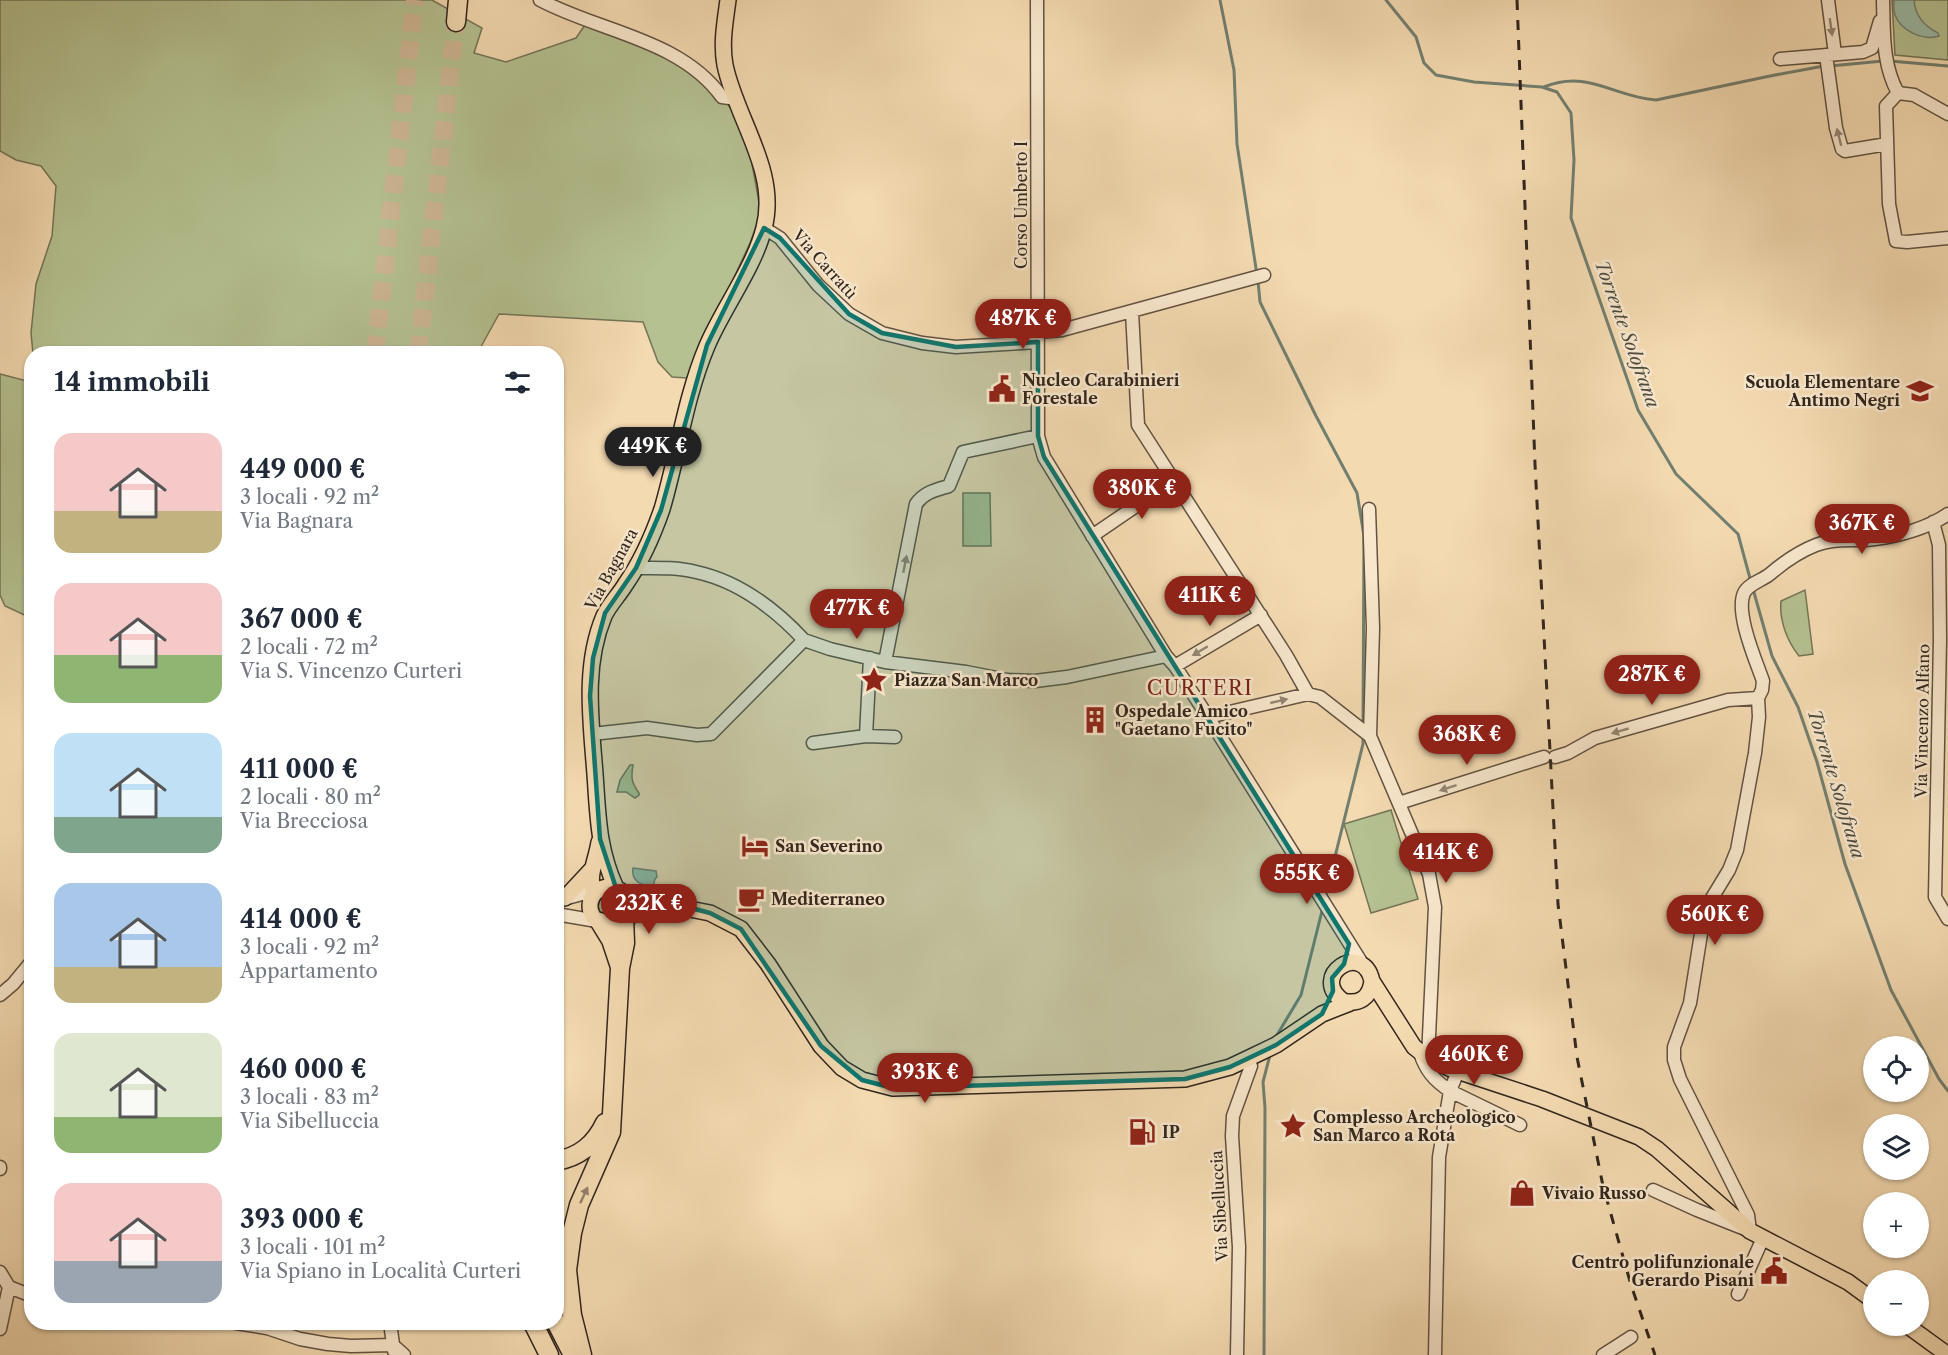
<!DOCTYPE html>
<html lang="it">
<head>
<meta charset="utf-8">
<style>
  :root { --surface:#fff; --page:#f2f2f3; --text:#1f2937; --muted:#747a83; --accent:#8f2418 }
  body { margin:0; font-family:"Libre Caslon Text",serif; background:var(--page); color:var(--text); height:100vh; display:flex; flex-direction:column; font-size:22px; white-space:nowrap }
  * { box-sizing:border-box; margin:0 }
  p { font-size:20px; color:var(--muted) }
  .icon { flex:none; width:33px; height:33px; fill:none; stroke:currentColor; stroke-width:2; stroke-linecap:round; stroke-linejoin:round }
  .map { position:relative; flex:1; overflow:hidden }
  .sheet { position:absolute; left:24px; top:346px; width:540px; height:984px; display:flex; flex-direction:column; background:var(--surface); border-radius:24px; box-shadow:0 2px 4px #0004 }
  .sheet>* { flex:none }
  .fabs { position:absolute; left:1863px; top:1036px; display:grid; gap:12px }
  .fabs a { display:grid; place-items:center; width:66px; height:66px; border-radius:50%; background:var(--surface); box-shadow:0 2px 4px #0004; font-size:30px }
  .price { position:absolute; translate:-50% -51px; padding:0 14px; border-radius:21px; background:var(--accent); color:#fff; font-size:20px; line-height:39px; filter:drop-shadow(0 2px 3px #0008) }
  .price::after { content:''; position:absolute; left:50%; top:36px; width:18px; height:14px; margin-left:-9px; background:inherit; clip-path:polygon(0 0,100% 0,50% 100%) }
  .price.on { background:#222; color:#fff }
  ul { padding:0; list-style:none }
  li { display:flex; align-items:center; gap:18px; height:150px; padding:0 30px }
  li span { display:grid; place-items:center; flex:none; width:168px; height:120px; border-radius:18px; color:#555 }
  li>.icon { margin-inline-start:auto }
  span .icon { width:72px; height:72px; fill:#fffc; stroke-width:1 }
  li b { font-size:26px }
  h2 { display:flex; justify-content:space-between; align-items:center; height:72px; padding:0 30px; font-size:26px }
  .map>svg:first-child { display:block }
  .green { fill:#b5c191; stroke:#737458; stroke-width:1.5 }
  .water { fill:#9dbba6; stroke:#727f70; stroke-width:1.5 }
  .lines { fill:none; stroke-linecap:round; stroke-linejoin:round }
  .stream { stroke:#727f70; stroke-width:3 }
  .highway-tunnel { stroke:#cdb694; stroke-width:18; stroke-dasharray:18 9; stroke-linecap:butt }
  .minor-casing { stroke:#625343; stroke-width:15 }
  .major-casing { stroke:#31261e; stroke-width:18 }
  .highway-casing { stroke:#31261e; stroke-width:21 }
  .minor { stroke:#f8e7cc; stroke-width:12 }
  .major { stroke:#f4dab1; stroke-width:15 }
  .highway { stroke:#f4dab1; stroke-width:18 }
  .rail { stroke:#31261e; stroke-width:3; stroke-dasharray:10 10; stroke-linecap:butt }
  .oneway { fill:#948675 }
  .oneway2 { fill:#928068 }
  .marked { fill:#0f766e; fill-opacity:0.2; stroke:#0f766e; stroke-width:4.5; stroke-linejoin:round }
  .labels { text-anchor:middle; stroke-width:5; stroke-linejoin:round; paint-order:stroke }
  .street-label { font-size:16px; fill:#31261e; stroke:#f8e7cc }
  .poi-label { font-size:16px; font-weight:bold; fill:#31261e; stroke:#f8e7cc; text-anchor:start }
  .water-label { font-size:18px; font-style:italic; fill:#4c4b40; stroke:#f8e7cc }
  .quarter-label { font-size:20px; letter-spacing:1.5px; fill:#7a1f14; stroke:#f8e7cc }
</style>
</head>
<body>
<div class="map">
<svg width="1948" height="1355" viewBox="0 0 1948 1355">
  <rect width="100%" height="100%" fill="#f4dab1"/>
  <filter id="stains"><feTurbulence type="fractalNoise" baseFrequency=".00333" numOctaves="4"/><feColorMatrix values="0 0 0 0 .2 0 0 0 0 .09 0 0 0 0 .02 0 0 0 .5 -.17"/></filter>
  <radialGradient id="worn" r=".72"><stop offset=".6" stop-color="#630" stop-opacity="0"/><stop offset="1" stop-color="#630" stop-opacity=".3"/></radialGradient>
  <!-- green -->
  <path class="green" d="M0,0h432l50,28 -8,25 32,9 70,-24 11,-16 74,25 49,33 27,37 13,36 11,60 -11,30 -63,135 -15,-1 -14,-15 -15,-40 -144,-8 -22,40h-444l-2,-21 5,-49 16,-48 4,-50 -15,-20 -25,-6 -16,-9z
    M1892,0h56v60l-53,-5z
    M0,374l31,8v236l-26,-12 -5,-11z
    M963,493h27l1,53h-28z
    M1805,590l8,64 -14,2c-12,-15 -20,-36 -18,-55z
    M630,765h3c-2,12 -2,17 6,28v2l-4,3 -9,-6h-9l3,-12z
    M1391,810l27,89 -47,14 -27,-89z
    M598 906a11 11 0 1 1 22 0a11 11 0 1 1-22 0Z"/>
  <!-- water -->
  <path class="water" d="M1894,0h20c1,16 10,26 24,33l1,3c-16,5 -38,-5 -44,-21 -2,-5 -1,-11 -1,-15z
    M633,868l23,3 1,6 -2,2 -2,8c-12,-2 -22,-5 -20,-19z"/>
  <g class="lines">
    <!-- stream -->
    <path class="stream" d="M1220,0l14,70 3,74 20,131
      M1386,0l30,37 8,26 12,12 38,7 68,5 15,5 14,21 3,47 -3,58 67,192 38,64 62,60 13,48
      M1890,61l58,5
      M1830,66l53,-5
      M1544,87c44,-18 70,10 112,13l114,-24 54,-10
      M1258,281l2,21 56,114 41,77 7,43 -1,189
      M1753,589l19,67 26,51 19,55 28,102 46,126 48,89 9,12
      M1325,897l38,-153v-10
      M1274,1040l27,-45 22,-88
      M1264,1355l1,-247 -2,-26 7,-27"/>
    <!-- highway-tunnel -->
    <path class="highway-tunnel" d="M375,354l40,-354
      M418,354l38,-332"/>
    <defs>
      <path id="minor" d="M540,0c60,32 140,39 182,97l15,2
        M1037,0l1,436 6,21 122,199 9,10 33,51 155,248
        M1828,0l7,54
        M1883,0c1,32 -1,64 15,93l16,2 34,19
        M1826,55l10,73 6,21 3,2 42,-7
        M1780,59l83,-7 9,-4 8,-27
        M1898,93l-12,13 3,98 7,37 11,1 41,-4
        M764,228l16,10 38,47 31,29 33,19 40,10 34,4 82,-5
        M1132,312l6,113 148,230 22,39
        M1038,332l24,-2 202,-55
        M1369,509l4,119 -3,108
        M1933,522l6,23 1,94 -5,258 13,22
        M1092,536l82,-56
        M636,568c20,0 40,-1 60,4 42,9 79,37 108,68
        M885,662l31,-158c8,-12 20,-14 33,-18l14,-34 75,-16
        M1175,666l86,-51
        M1758,698l4,-8 1,-9c-7,-20 -28,-68 -19,-88 4,-9 19,-13 26,-19 14,-12 28,-22 46,-29 19,-8 39,-3 59,-6 24,-3 53,-11 73,-25
        M1208,717l100,-23 12,3 50,39 59,138 6,33 -7,151
        M592,734l55,-6 50,7 14,-1 93,-94 26,9 55,13 81,10 41,8 28,1 32,-4 99,-21
        M866,736l4,-78
        M813,743l53,-7 29,1
        M1555,757l13,-4 27,-15 133,-38 30,-2
        M1399,803l145,-46
        M556,901l26,-7h12
        M556,914l41,7
        M0,995l13,-11 19,-23
        M1420,1053c6,18 14,27 30,38l70,34
        M0,1167v2
        M1653,1190l44,20 53,21 -2,-16 -68,-136 -6,-19v-13l16,-44 13,-82 9,-23 17,-28 8,-20 18,-97 4,-36 -1,-19
        M0,1272l9,15 -9,42
        M9,1287l23,9
        M1738,1294l25,-56
        M236,1323l31,5 33,11 28,5 23,2 42,-1 11,10
        M390,1323l4,28
        M1237,1355l2,-108 -7,-111 1,-20 18,-50 -3,-7
        M1435,1355l4,-198 11,-66 8,-20
        M1603,1355l28,-18"/>
      <path id="major" d="M590 906a19 19 0 1 1 38 0a19 19 0 1 1-38 0Z
        M616,888c-18,-39 -18,-72 -21,-114 -4,-53 -12,-108 9,-158 5,-11 15,-21 21,-31 16,-23 28,-50 37,-76 16,-54 23,-111 45,-163 16,-38 47,-78 57,-118 15,-57 -28,-109 -39,-163 -4,-21 0,-43 3,-65
        M594,894c-7,-19 2,-32 5,-52
        M623,894l36,9 51,10 31,16 27,35 53,82 21,22 20,12 31,8 292,-9 45,-12 19,-9 27,-13 46,-31 28,-11
        M565,898l26,-28
        M624,917l44,-11
        M1372,981c-2,17 -13,24 -29,20 -35,-25 20,-61 29,-20l42,66 14,11 23,11 91,30 97,38 18,12 93,82 98,51 26,19
        M1908,1326l40,29"/>
      <path id="highway" d="M456,22l2,-22
        M600,922l11,18 9,27
        M556,1161c24,-4 39,-17 49,-38
        M556,1322l17,33
        M533,1323l16,32
        M582,1355l-10,-40 -5,-45 5,-37 7,-28 32,-73 9,-164 5,-25 -1,-26"/>
    </defs>
    <!-- minor casing -->
    <use href="#minor" class="minor-casing"/>
    <!-- major casing -->
    <use href="#major" class="major-casing"/>
    <!-- highway casing -->
    <use href="#highway" class="highway-casing"/>
    <!-- minor -->
    <use href="#minor" class="minor"/>
    <!-- major -->
    <use href="#major" class="major"/>
    <!-- highway -->
    <use href="#highway" class="highway"/>
    <!-- rail -->
    <path class="rail" d="M1517,0l18,464 23,440 19,153 26,129 28,99 24,70"/>
  </g>
  <!-- one-way arrows -->
  <defs><path id="oneway-solid" d="M-6-.8H1V-3.2L6.5 0L1 3.2V.8H-6Z" transform="scale(1.5)"/></defs>
  <g class="oneway">
    <use href="#oneway-solid" transform="translate(1831 27) rotate(82)"/>
    <use href="#oneway-solid" transform="translate(1839 137) rotate(-104)"/>
    <use href="#oneway-solid" transform="translate(905 564) rotate(-79)"/>
    <use href="#oneway-solid" transform="translate(1200 651) rotate(149)"/>
    <use href="#oneway-solid" transform="translate(1279 701) rotate(-13)"/>
    <use href="#oneway-solid" transform="translate(1620 731) rotate(164)"/>
    <use href="#oneway-solid" transform="translate(1448 788) rotate(162)"/>
  </g>
  <use class="oneway2" href="#oneway-solid" transform="translate(584 1195) rotate(-65)"/>
  <!-- marked area -->
  <path class="marked" d="M764,228l16,10 69,76 33,19 74,14 82,-5v94l6,21 305,487 -5,20 -12,14 1,13 -11,23 -46,31 -46,22 -45,12 -292,9 -31,-8 -41,-34 -80,-117 -31,-16 -94,-25 -16,-49 -10,-143 3,-38 12,-45 31,-45 25,-58 46,-165z"/>
  <!-- icons -->
  <defs>
    <symbol id="civic-bare" viewBox="-9 -9 18 18"><path d="M-.6-6.5H3V-4.5H.6V-3L4-1V1h2V6H-6V1h2V-1L-.6-3ZM-1.2 2.5V6h2.4V2.5Z" fill="#8f2418" stroke="#f8e7cc" stroke-width="2.5" paint-order="stroke"/></symbol>
    <symbol id="school-bare" viewBox="-9 -9 18 18"><path d="M0-5L7-2L0 1L-7-2ZM-4 1L0 2.5L4 1V4Q0 6-4 4Z" fill="#8f2418" stroke="#f8e7cc" stroke-width="2.5" paint-order="stroke"/></symbol>
    <symbol id="sight-bare" viewBox="-9 -9 18 18"><path d="M0-6L1.8-2.2L6-1.7L2.9 1.2L3.7 5.4L0 3.3L-3.7 5.4L-2.9 1.2L-6-1.7L-1.8-2.2Z" fill="#8f2418" stroke="#f8e7cc" stroke-width="2.5" paint-order="stroke"/></symbol>
    <symbol id="building-bare" viewBox="-9 -9 18 18"><path d="M-4-6H4V6H1V3H-1V6H-4ZM-2.5-4.3h1.7v1.8h-1.7ZM.8-4.3h1.7v1.8H.8ZM-2.5-1h1.7V.8h-1.7ZM.8-1h1.7V.8H.8Z" fill="#8f2418" stroke="#f8e7cc" stroke-width="2.5" paint-order="stroke"/></symbol>
    <symbol id="hotel-bare" viewBox="-9 -9 18 18"><path d="M-6-4.5h1.5V1H6V5H4.5V3h-9V5H-6ZM-4 0a1.8 1.8 0 1 1 3.6 0ZM.5 0V-2.5h3Q6-2.5 6 0Z" fill="#8f2418" stroke="#f8e7cc" stroke-width="2.5" paint-order="stroke"/></symbol>
    <symbol id="cafe-bare" viewBox="-9 -9 18 18"><path d="M-5.5-4.5H6V0H3Q3 3.5 0 3.5H-2.5Q-5.5 3.5-5.5 0ZM3-3.2v2h1.7v-2ZM-6 4.5H4V6H-6Z" fill="#8f2418" stroke="#f8e7cc" stroke-width="2.5" paint-order="stroke"/></symbol>
    <symbol id="fuel-bare" viewBox="-9 -9 18 18"><path d="M-5.5-6h7V0h2V4h1.3V-2.5L3-4.5l.8-.8L6-3V5H2.5V1h-1V6h-7ZM-4.2-4.7v3.2H.2V-4.7Z" fill="#8f2418" stroke="#f8e7cc" stroke-width="2.5" paint-order="stroke"/></symbol>
    <symbol id="shop-bare" viewBox="-9 -9 18 18"><path d="M-5-2.5h2.3a2.7 3.5 0 0 1 5.4 0H5L5.5 6h-11ZM-1.5-2.5h3a1.5 2.3 0 0 0-3 0Z" fill="#8f2418" stroke="#f8e7cc" stroke-width="2.5" paint-order="stroke"/></symbol>
  </defs>
  <g fill-rule="evenodd">
    <use href="#civic-bare" x="983" y="370" width="38" height="38"/>
    <use href="#school-bare" x="1901" y="372" width="38" height="38"/>
    <use href="#sight-bare" x="855" y="661" width="38" height="38"/>
    <use href="#building-bare" x="1076" y="701" width="38" height="38"/>
    <use href="#hotel-bare" x="736" y="827" width="38" height="38"/>
    <use href="#cafe-bare" x="732" y="880" width="38" height="38"/>
    <use href="#sight-bare" x="1274" y="1107" width="38" height="38"/>
    <use href="#fuel-bare" x="1123" y="1113" width="38" height="38"/>
    <use href="#shop-bare" x="1503" y="1174" width="38" height="38"/>
    <use href="#civic-bare" x="1755" y="1252" width="38" height="38"/>
  </g>
  <g class="labels">
    <!-- street labels -->
    <g class="street-label">
      <text transform="translate(1021 205) rotate(-90)" y="6">Corso Umberto I</text>
      <text transform="translate(825 264) rotate(48)" y="6">Via Carratù</text>
      <text transform="translate(611 569) rotate(-61)" y="6">Via Bagnara</text>
      <text transform="translate(1922 721) rotate(-89)" y="6">Via Vincenzo Alfano</text>
      <text transform="translate(1219 1206) rotate(-93)" y="6">Via Sibelluccia</text>
    </g>
    <!-- poi labels -->
    <g class="poi-label">
      <text x="1022" y="386">Nucleo Carabinieri<tspan x="1022" dy="18">Forestale</tspan></text>
      <text x="1900" y="388" text-anchor="end">Scuola Elementare<tspan x="1900" dy="18">Antimo Negri</tspan></text>
      <text x="894" y="686">Piazza San Marco</text>
      <text x="1115" y="717">Ospedale Amico<tspan x="1115" dy="18">"Gaetano Fucito"</tspan></text>
      <text x="775" y="852">San Severino</text>
      <text x="771" y="905">Mediterraneo</text>
      <text x="1313" y="1123">Complesso Archeologico<tspan x="1313" dy="18">San Marco a Rota</tspan></text>
      <text x="1162" y="1138">IP</text>
      <text x="1542" y="1199">Vivaio Russo</text>
      <text x="1754" y="1268" text-anchor="end">Centro polifunzionale<tspan x="1754" dy="18">Gerardo Pisani</tspan></text>
    </g>
    <!-- water labels -->
    <g class="water-label">
      <text transform="translate(1627 334) rotate(70)" y="6">Torrente Solofrana</text>
      <text transform="translate(1836 784) rotate(73)" y="6">Torrente Solofrana</text>
    </g>
    <!-- quarter labels -->
    <g class="quarter-label">
      <text x="1200" y="695">CURTERI</text>
    </g>
  </g>
  <rect width="100%" height="100%" filter="url(#stains)"/>
  <rect width="100%" height="100%" fill="url(#worn)"/>
</svg>
<div class="fabs">
<a><svg class="icon" aria-label="locate" viewBox="0 0 24 24"><circle cx="12" cy="12" r="6"/><path d="M12 2v4M12 18v4M2 12h4M18 12h4"/></svg></a>
<a><svg class="icon" aria-label="layers" viewBox="0 0 24 24"><path d="M12 4l9 5-9 5-9-5zM3 14l9 5 9-5"/></svg></a>
<a>+</a>
<a>−</a>
</div>
<b class="price" style="left:1023px;top:350px">487K €</b>
<b class="price on" style="left:653px;top:478px">449K €</b>
<b class="price" style="left:1142px;top:520px">380K €</b>
<b class="price" style="left:1862px;top:555px">367K €</b>
<b class="price" style="left:1210px;top:627px">411K €</b>
<b class="price" style="left:857px;top:640px">477K €</b>
<b class="price" style="left:1652px;top:706px">287K €</b>
<b class="price" style="left:1467px;top:766px">368K €</b>
<b class="price" style="left:1446px;top:884px">414K €</b>
<b class="price" style="left:1307px;top:905px">555K €</b>
<b class="price" style="left:649px;top:935px">232K €</b>
<b class="price" style="left:1715px;top:946px">560K €</b>
<b class="price" style="left:1474px;top:1086px">460K €</b>
<b class="price" style="left:925px;top:1104px">393K €</b>
<section class="sheet">
<h2>14 immobili<svg class="icon" aria-label="filters" viewBox="0 0 24 24"><path d="M4 7h16M4 17h16"/><circle cx="9" cy="7" r="2"/><circle cx="15" cy="17" r="2"/></svg></h2>
<ul>
<li><span style="background:linear-gradient(#f6c9c9 65%,#c2b280 0)"><svg class="icon" aria-label="home" viewBox="0 0 24 24"><path d="M3 11l9-7 9 7M6 9v11h12V9"/></svg></span><div><b>449 000 €</b><p>3 locali · 92 m²</p><p>Via Bagnara</p></div></li>
<li><span style="background:linear-gradient(#f6c9c9 60%,#8fb573 0)"><svg class="icon" aria-label="home" viewBox="0 0 24 24"><path d="M3 11l9-7 9 7M6 9v11h12V9"/></svg></span><div><b>367 000 €</b><p>2 locali · 72 m²</p><p>Via S. Vincenzo Curteri</p></div></li>
<li><span style="background:linear-gradient(#bfe0f5 70%,#7fa58c 0)"><svg class="icon" aria-label="home" viewBox="0 0 24 24"><path d="M3 11l9-7 9 7M6 9v11h12V9"/></svg></span><div><b>411 000 €</b><p>2 locali · 80 m²</p><p>Via Brecciosa</p></div></li>
<li><span style="background:linear-gradient(#a9c7e8 70%,#c2b280 0)"><svg class="icon" aria-label="home" viewBox="0 0 24 24"><path d="M3 11l9-7 9 7M6 9v11h12V9"/></svg></span><div><b>414 000 €</b><p>3 locali · 92 m²</p><p>Appartamento</p></div></li>
<li><span style="background:linear-gradient(#dfe7d0 70%,#8fb573 0)"><svg class="icon" aria-label="home" viewBox="0 0 24 24"><path d="M3 11l9-7 9 7M6 9v11h12V9"/></svg></span><div><b>460 000 €</b><p>3 locali · 83 m²</p><p>Via Sibelluccia</p></div></li>
<li><span style="background:linear-gradient(#f6c9c9 65%,#9aa5b1 0)"><svg class="icon" aria-label="home" viewBox="0 0 24 24"><path d="M3 11l9-7 9 7M6 9v11h12V9"/></svg></span><div><b>393 000 €</b><p>3 locali · 101 m²</p><p>Via Spiano in Località Curteri</p></div></li>
</ul>
</section>
</div>
</body>
</html>
